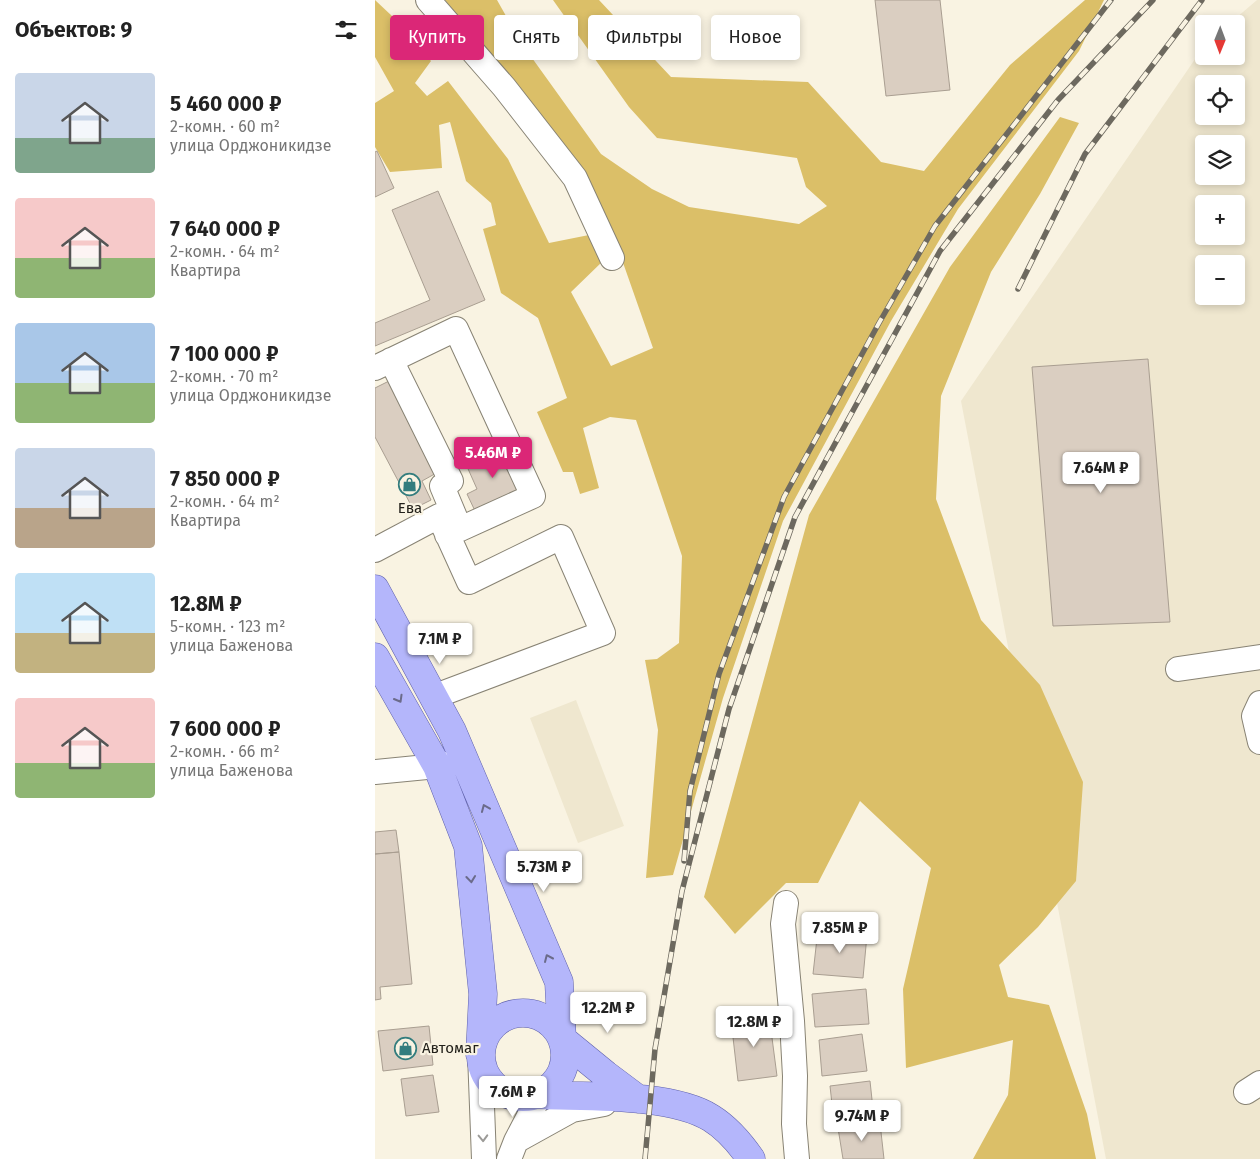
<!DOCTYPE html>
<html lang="ru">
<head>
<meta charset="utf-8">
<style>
  :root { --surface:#fff; --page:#f6f6f6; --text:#222; --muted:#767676; --accent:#db2777 }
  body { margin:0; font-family:"Fira Sans",sans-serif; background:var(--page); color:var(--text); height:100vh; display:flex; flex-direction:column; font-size:19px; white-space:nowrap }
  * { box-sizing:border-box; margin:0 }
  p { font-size:16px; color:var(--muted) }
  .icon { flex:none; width:28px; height:28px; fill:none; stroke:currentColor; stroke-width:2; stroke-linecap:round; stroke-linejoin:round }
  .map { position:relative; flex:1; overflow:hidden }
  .drawer { display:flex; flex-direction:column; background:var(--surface); width:375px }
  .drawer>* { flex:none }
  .hud { position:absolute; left:15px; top:15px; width:475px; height:45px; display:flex; gap:10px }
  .needle { width:32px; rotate:181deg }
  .fabs { position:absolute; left:820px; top:15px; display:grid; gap:10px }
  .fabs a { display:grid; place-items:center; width:50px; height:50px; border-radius:5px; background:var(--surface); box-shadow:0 2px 8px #0003; font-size:25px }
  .price { position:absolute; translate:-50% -42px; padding:0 11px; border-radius:5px; background:#fff; color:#222; font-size:16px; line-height:32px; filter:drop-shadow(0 1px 2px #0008) }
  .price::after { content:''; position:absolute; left:50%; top:30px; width:15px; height:11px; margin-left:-8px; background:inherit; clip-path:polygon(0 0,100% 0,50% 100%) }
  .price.current { background:var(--accent); color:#fff }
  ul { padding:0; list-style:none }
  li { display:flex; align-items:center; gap:15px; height:125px; padding:0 15px }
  li span { display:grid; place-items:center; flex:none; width:140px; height:100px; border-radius:5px; color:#555 }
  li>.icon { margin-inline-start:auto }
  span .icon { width:60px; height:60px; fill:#fffc; stroke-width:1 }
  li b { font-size:21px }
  h2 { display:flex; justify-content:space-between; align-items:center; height:60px; padding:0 15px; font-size:21px }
  .chip { padding:0 18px; border-radius:5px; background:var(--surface); box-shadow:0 2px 8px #0003; font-size:18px; line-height:45px }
  .chip.current { background:var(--accent); color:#fff }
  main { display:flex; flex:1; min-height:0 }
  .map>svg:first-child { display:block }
  .built { fill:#efe7cf; fill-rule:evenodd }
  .forest { fill:#dbbf68 }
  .building { fill:#dacec1; stroke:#a99e91 }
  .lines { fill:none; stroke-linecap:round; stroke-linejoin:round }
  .minor-casing { stroke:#888374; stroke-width:26 }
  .major-casing { stroke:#6062ab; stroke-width:29 }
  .minor { stroke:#fff; stroke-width:24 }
  .major { stroke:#b4b6fb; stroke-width:28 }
  .rail-casing { stroke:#6d695f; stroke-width:5.5 }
  .rail { stroke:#f9f3e2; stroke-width:4; stroke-dasharray:11; stroke-linecap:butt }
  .oneway { stroke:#6b6b8a }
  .oneway2 { stroke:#9c9b98 }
  .labels { text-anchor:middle; stroke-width:4.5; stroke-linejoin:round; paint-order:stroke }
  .poi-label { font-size:15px; fill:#22201a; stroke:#f9f3e2 }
</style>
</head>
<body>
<main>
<section class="drawer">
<h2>Объектов: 9<svg class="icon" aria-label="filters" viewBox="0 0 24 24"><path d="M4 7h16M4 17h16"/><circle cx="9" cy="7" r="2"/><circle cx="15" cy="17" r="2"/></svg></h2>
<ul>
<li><span style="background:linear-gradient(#c9d6e8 65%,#7fa58c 0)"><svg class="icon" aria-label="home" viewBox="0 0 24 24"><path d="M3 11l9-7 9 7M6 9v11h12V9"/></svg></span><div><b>5 460 000 ₽</b><p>2-комн. · 60 m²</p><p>улица Орджоникидзе</p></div></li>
<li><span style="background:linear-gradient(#f6c9c9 60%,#8fb573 0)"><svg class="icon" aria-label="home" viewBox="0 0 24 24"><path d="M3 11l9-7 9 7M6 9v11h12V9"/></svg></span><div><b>7 640 000 ₽</b><p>2-комн. · 64 m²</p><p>Квартира</p></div></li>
<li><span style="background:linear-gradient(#a9c7e8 60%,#8fb573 0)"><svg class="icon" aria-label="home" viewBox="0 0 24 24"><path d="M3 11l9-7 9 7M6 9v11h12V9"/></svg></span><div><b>7 100 000 ₽</b><p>2-комн. · 70 m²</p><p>улица Орджоникидзе</p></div></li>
<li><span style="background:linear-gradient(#c9d6e8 60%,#b9a48a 0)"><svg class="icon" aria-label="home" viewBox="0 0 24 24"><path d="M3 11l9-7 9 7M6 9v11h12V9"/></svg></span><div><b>7 850 000 ₽</b><p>2-комн. · 64 m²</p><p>Квартира</p></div></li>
<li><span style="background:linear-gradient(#bfe0f5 60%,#c2b280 0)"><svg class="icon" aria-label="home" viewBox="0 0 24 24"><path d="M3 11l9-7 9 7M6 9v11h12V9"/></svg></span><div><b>12.8M ₽</b><p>5-комн. · 123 m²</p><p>улица Баженова</p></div></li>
<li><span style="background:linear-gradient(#f6c9c9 65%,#8fb573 0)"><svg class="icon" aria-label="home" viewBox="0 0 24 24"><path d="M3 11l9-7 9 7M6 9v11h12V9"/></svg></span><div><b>7 600 000 ₽</b><p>2-комн. · 66 m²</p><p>улица Баженова</p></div></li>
</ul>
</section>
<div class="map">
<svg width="885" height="1159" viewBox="0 0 885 1159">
  <rect width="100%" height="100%" fill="#f9f3e2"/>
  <!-- built -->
  <path class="built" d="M882,0h3v1159h-154l-145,-758 243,-355v10h32v-32h-7zM829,84h32v32h-32zM829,144h32v32h-32zM829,204h32v32h-32zM829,264h32v32h-32z
    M201,700l48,126 -46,17 -48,-125z"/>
  <!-- forest -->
  <path class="forest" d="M0,0l17,16 39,45 -16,22 12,13 21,-15 60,78 41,84 40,-8 14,26 -32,31 40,74 42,-18 -32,-91 -48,-97 -128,-160h52l25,44 79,110 51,35 37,18 110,17 28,-18 -21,-19 -9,-29 -140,-20 -28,-31 -76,-107h46l72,77 137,5 73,80 43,9 86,-106 75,-65h19l-25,51 -121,158 -67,112 -108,200 -60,177 -50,177 -27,3 12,-148 -13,-70 12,-1 22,-16 3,-87 -46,-136 -26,-3 -27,11 16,60 -19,6 -7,-22h-10l-26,-60 30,-14 -29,-80 -37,-25 -18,-64 13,-4 -5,-22 -25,-22 -16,-59 -11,3 3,43 -52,4 -15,-25v-44l19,-12 -19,-34z
    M685,117l19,6 -39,71 -49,78 -50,124 -5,103 45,121 59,65 43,97 -7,99 -38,46 -39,38 9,32 41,8 38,109 9,45h-123l35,-64 5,-55 -107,28 -3,-79 28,-121 -71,-67 -42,82h-32l-51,51 -31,-37 105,-382 141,-248z"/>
  <!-- building -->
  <path class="building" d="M500,0h65l10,90 -64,6z
    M2,151l17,37 -19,9v-45z
    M63,191l47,109 -110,46v-23l55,-23 -38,-90z
    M773,359l22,263 -117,4 -21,-259z
    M16,380l49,91 -18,10 9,19 -18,9 -38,-72v-49z
    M130,445l20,48 -49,20 -9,-19 10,-5 -12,-27z
    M21,830l3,22 -24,2v-22z
    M24,852l13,132 -32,3 1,12 -6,1v-146z
    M443,929l49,6 -4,43 -50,-4z
    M491,989l3,35 -54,3 -3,-33z
    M394,1015l8,61 -39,5 -7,-61z
    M54,1026l4,39 -50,6 -5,-40z
    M487,1034l5,37 -45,5 -3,-36z
    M58,1075l6,37 -33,4 -5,-37z
    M495,1081l3,28 -40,4 -3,-27z
    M505,1123l4,36h-41l-5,-31z"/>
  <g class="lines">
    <defs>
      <path id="minor" d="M53,0l76,87 71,91 37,80
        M16,360l60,121 -9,5 18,43
        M0,368l81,-39 77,167 -86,39
        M0,550l64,-34 30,66 92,-45 42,96 -170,64
        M803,669l82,-12
        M885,703l-6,13 6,26
        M0,772l62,-6 16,-3
        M411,903l-3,21 9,97 3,55 -1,48 3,35
        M105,1054l4,105
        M871,1092l14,-9
        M141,1141l24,-46
        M134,1159l7,-18 56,-31 32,-6"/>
      <path id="major" d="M0,589l77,142 107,251 3,57 44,36 32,24
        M0,657l62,109 31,80 15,148 -3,60
        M106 1055a42 42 0 1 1 84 0a42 42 0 1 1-84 0Z
        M165,1095c48,2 131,-2 171,23 16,10 29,25 40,41"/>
    </defs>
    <!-- minor casing -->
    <use href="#minor" class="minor-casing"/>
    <!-- major casing -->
    <use href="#major" class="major-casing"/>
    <!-- minor -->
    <use href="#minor" class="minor"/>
    <!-- major -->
    <use href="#major" class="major"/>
    <defs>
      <path id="rail" d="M643,289l67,-135 117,-154
        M309,861l6,-70 29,-117 65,-177 95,-174 56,-97 176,-226
        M270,1159l10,-110 27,-158 47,-182 66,-192 145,-266 118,-151 95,-100"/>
    </defs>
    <!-- rail casing -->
    <use href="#rail" class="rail-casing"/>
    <!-- rail -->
    <use href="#rail" class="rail"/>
  </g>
  <!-- one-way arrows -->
  <defs><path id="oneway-chevron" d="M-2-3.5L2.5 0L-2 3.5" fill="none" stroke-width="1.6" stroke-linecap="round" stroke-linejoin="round" transform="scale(1.25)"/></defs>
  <g class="oneway">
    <use href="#oneway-chevron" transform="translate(24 699) rotate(60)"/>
    <use href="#oneway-chevron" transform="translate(110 808) rotate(-113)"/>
    <use href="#oneway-chevron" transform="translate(96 879) rotate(84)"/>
    <use href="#oneway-chevron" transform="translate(173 958) rotate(-114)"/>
  </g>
  <use class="oneway2" href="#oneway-chevron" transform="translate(108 1138) rotate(88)"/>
  <!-- icons -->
  <defs>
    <symbol id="shop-ring" viewBox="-11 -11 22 22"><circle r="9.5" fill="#f9f3e2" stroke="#337d7e" stroke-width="1.5"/><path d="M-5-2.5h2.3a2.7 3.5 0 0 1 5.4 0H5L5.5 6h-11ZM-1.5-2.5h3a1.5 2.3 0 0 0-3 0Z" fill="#337d7e"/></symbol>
  </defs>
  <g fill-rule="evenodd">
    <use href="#shop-ring" x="22" y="472" width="25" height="25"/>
    <use href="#shop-ring" x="18" y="1036" width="25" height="25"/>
  </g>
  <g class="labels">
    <!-- poi labels -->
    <g class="poi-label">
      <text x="35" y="513">Ева</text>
      <text x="47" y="1053" text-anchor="start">Автомаг</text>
    </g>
  </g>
</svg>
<div class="fabs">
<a><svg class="needle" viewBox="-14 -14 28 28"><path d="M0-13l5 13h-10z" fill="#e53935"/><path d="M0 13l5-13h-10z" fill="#767676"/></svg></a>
<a><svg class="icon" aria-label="locate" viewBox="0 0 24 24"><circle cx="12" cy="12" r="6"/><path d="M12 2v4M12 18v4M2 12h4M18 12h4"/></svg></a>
<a><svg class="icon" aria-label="layers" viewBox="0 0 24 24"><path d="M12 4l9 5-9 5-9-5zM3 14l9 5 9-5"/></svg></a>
<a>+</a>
<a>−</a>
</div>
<b class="price current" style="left:118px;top:479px">5.46M ₽</b>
<b class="price" style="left:726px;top:494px">7.64M ₽</b>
<b class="price" style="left:65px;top:665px">7.1M ₽</b>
<b class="price" style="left:169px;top:893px">5.73M ₽</b>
<b class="price" style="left:465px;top:954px">7.85M ₽</b>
<b class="price" style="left:233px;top:1034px">12.2M ₽</b>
<b class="price" style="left:379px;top:1048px">12.8M ₽</b>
<b class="price" style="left:138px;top:1118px">7.6M ₽</b>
<b class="price" style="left:487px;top:1142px">9.74M ₽</b>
<div class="hud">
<a class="chip current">Купить</a>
<a class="chip">Снять</a>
<a class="chip">Фильтры</a>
<a class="chip">Новое</a>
</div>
</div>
</main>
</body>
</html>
